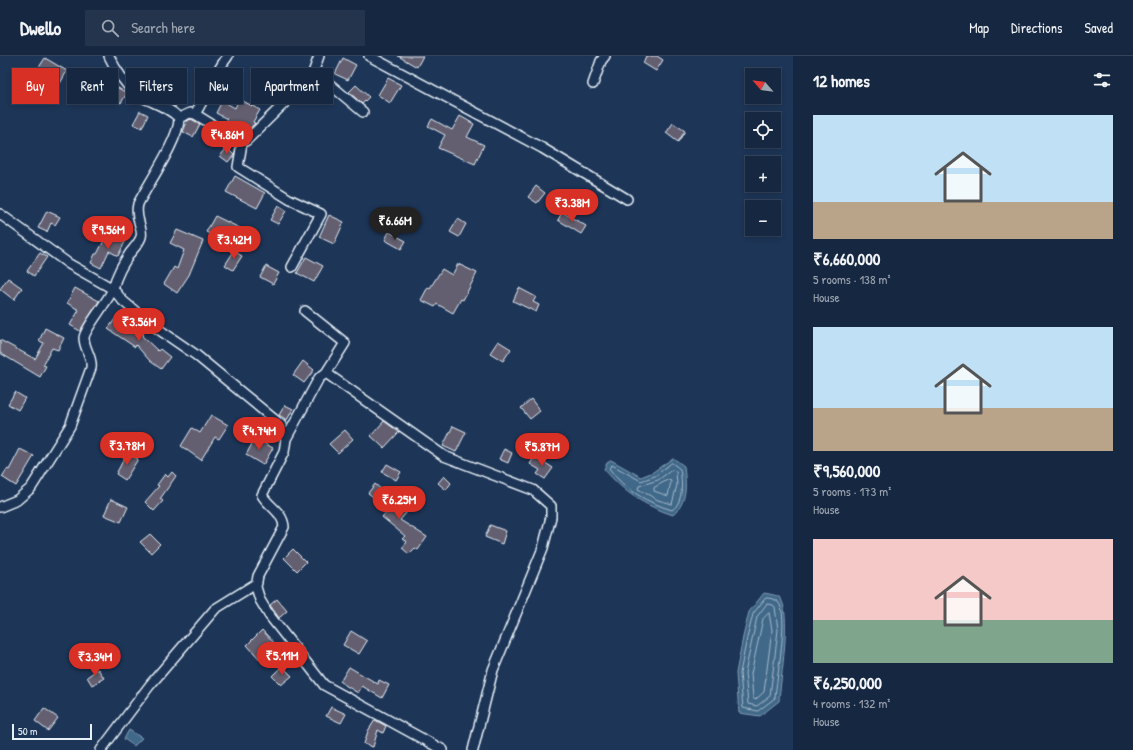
<!DOCTYPE html>
<html lang="en">
<head>
<meta charset="utf-8">
<style>
  :root { --surface:#162841; --page:#23344c; --text:#f1f3f6; --muted:#9ea6b1; --line:#35445a; --accent:#d93025 }
  body { margin:0; font-family:"Patrick Hand",sans-serif; background:var(--page); color:var(--text); height:100vh; display:flex; flex-direction:column; font-size:15px; white-space:nowrap }
  * { box-sizing:border-box; margin:0 }
  p { font-size:13px; color:var(--muted) }
  .icon { flex:none; width:22px; height:22px; fill:none; stroke:currentColor; stroke-width:2; stroke-linecap:round; stroke-linejoin:round }
  .map { position:relative; flex:1; overflow:hidden }
  .panel { display:flex; flex-direction:column; background:var(--surface); width:340px }
  .panel>* { flex:none }
  .hud { position:absolute; left:12px; top:12px; width:380px; height:36px; display:flex; gap:8px }
  .needle { width:26px; rotate:298deg }
  .fabs { position:absolute; left:745px; top:12px; display:grid; gap:8px }
  .fabs a { display:grid; place-items:center; width:36px; height:36px; border-radius:0px; background:var(--surface); box-shadow:0 2px 6px #0003,0 0 0 1px var(--line); font-size:20px }
  .scale { position:absolute; left:12px; bottom:10px; width:80px; box-sizing:border-box; padding-left:4px; border:2px solid #e8f1f8; border-top:0; font-size:11px; line-height:14px; white-space:nowrap; color:#e8f1f8; -webkit-text-stroke:3px #1d3557; paint-order:stroke }
  .price { position:absolute; translate:-50% -34px; padding:0 9px; border-radius:14px; background:var(--accent); color:#fff; font-size:13px; line-height:26px; filter:drop-shadow(0 1px 2px #0008) }
  .price::after { content:''; position:absolute; left:50%; top:24px; width:12px; height:9px; margin-left:-6px; background:inherit; clip-path:polygon(0 0,100% 0,50% 100%) }
  .price.on { background:#222; color:#fff }
  ul { padding:0; list-style:none }
  li { display:grid; align-content:center; gap:8px; height:212px; padding:0 20px }
  li span { display:grid; place-items:center; height:124px; border-radius:0px; color:#555 }
  li>.icon { margin-inline-start:auto }
  span .icon { width:72px; height:72px; fill:#fffc; stroke-width:1 }
  li b { font-size:17px }
  h2 { display:flex; justify-content:space-between; align-items:center; height:48px; padding:0 20px; font-size:17px }
  .tag { padding:0 14px; border-radius:0px; background:var(--surface); box-shadow:0 2px 6px #0003,0 0 0 1px var(--line); font-size:14px; line-height:36px }
  .tag.on { background:var(--accent); color:#fff }
  header { display:flex; align-items:center; gap:24px; box-sizing:border-box; height:56px; padding:0 20px; background:var(--surface); border-bottom:1px solid var(--line) }
  header strong { font-size:19px }
  nav { display:flex; gap:22px; margin-inline-start:auto; font-size:14px }
  .search { width:280px; height:36px; background:var(--page); display:flex; align-items:center; gap:10px; box-sizing:border-box; padding:0 14px; border-radius:0px; color:var(--muted); font-size:15px }
  main { display:flex; flex:1; min-height:0 }
  .map>svg:first-child { display:block }
  .water { fill:#416788; stroke:#849eb5 }
  .lines { fill:none; stroke-linecap:round; stroke-linejoin:round }
  .shore { stroke:#a5bacb; stroke-width:1 }
  .building { fill:#635f70; stroke:#e8f1f8 }
  .street-casing { stroke:#e8f1f8; stroke-width:12 }
  .street { stroke:#1d3557; stroke-width:9 }
</style>
</head>
<body>
<header>
<strong>Dwello</strong>
<div class="search"><svg class="icon" aria-label="search" viewBox="0 0 24 24"><circle cx="10" cy="10" r="6"/><path d="M15 15l6 6"/></svg>Search here</div>
<nav><a>Map</a><a>Directions</a><a>Saved</a></nav>
</header>
<main>
<div class="map">
<svg width="793" height="694" viewBox="0 0 793 694">
  <rect width="100%" height="100%" fill="#1d3557"/>
  <filter id="ink" filterUnits="userSpaceOnUse"><feTurbulence type="fractalNoise" baseFrequency=".025" numOctaves="2"/><feDisplacementMap in="SourceGraphic" scale="8" xChannelSelector="R" yChannelSelector="G"/><feConvolveMatrix kernelMatrix="1 2 1 2 8 2 1 2 1" color-interpolation-filters="sRGB"/></filter>
  <g filter="url(#ink)">
    <!-- water -->
    <path class="water" d="M673,402l11,8c2,18 4,36 -11,49 -30,-10 -48,-22 -69,-46l3,-6 4,-3 30,17 12,-5z
      M764,537c5,1 12,2 15,4 14,12 1,84 0,104l-19,15 -21,-3 -3,-40 7,-36 6,-25z
      M129,674l13,8 -8,8 -10,-7z"/>
    <g class="lines">
      <!-- shore -->
      <path class="shore" d="M672,407l8,6c2,12 4,33 -8,41 -24,-7 -49,-21 -63,-42l3,-3 29,16 14,-5z
        M672,414l4,1 1,14 -5,19 -14,-4 -20,-11 1,-3 19,-6z
        M668,424l3,1 -3,15 -14,-5v-3z
        M766,542c4,0 9,1 12,4 12,12 -2,78 -3,96l-17,13 -15,-3 -3,-35 7,-35 6,-24z
        M767,548l6,1 2,2 3,23 -8,66 -13,10 -9,-2 -3,-31 12,-56z
        M769,557l3,17 -8,62 -9,8 -2,-2 -2,-24 12,-55z"/>
    </g>
    <!-- building -->
    <path class="building" d="M398,0h25l-6,11z
      M646,0h11l6,4 -7,11 -13,-8z
      M45,2l22,13 -13,23 -15,-9 4,-8 -7,-5z
      M343,2l13,7 -8,15 -13,-6z
      M388,22l13,7 -11,18 -12,-8z
      M162,27l11,7 -1,2 9,6 -6,9 -21,-11z
      M111,28l16,9 -6,10 -15,-9z
      M356,29l13,12 -7,7 -13,-12z
      M239,43l21,11 -7,12 2,1 -11,12 -19,-14 2,-2 -11,-6 6,-12 13,7z
      M140,55l8,4 -6,13 -9,-4z
      M460,60l14,8 -7,13 17,8 -9,19 -37,-16 7,-13 -17,-9 4,-7 20,11z
      M191,63l9,5 -7,13 -10,-5 4,-11z
      M673,67l12,8 -7,11 -12,-9z
      M227,92l7,7 -6,7 -8,-6z
      M235,120l30,17 -8,15 -31,-16z
      M536,130l9,7 -8,10 -9,-6z
      M278,150l8,5 -8,13 -8,-4z
      M47,155l13,6 -5,8 -4,-2 -4,9 -9,-4z
      M562,156l24,14 -5,8 -23,-14z
      M329,159l15,7 -10,22 -15,-7z
      M215,160l33,16 -9,18 -33,-18z
      M458,163l8,5 -7,13 -9,-5z
      M177,174l26,11 -14,34 -12,18 -13,-9 10,-17 3,2 7,-19 -14,-7z
      M389,176l17,9 -5,8 -16,-9z
      M108,177l17,9 -7,14 -9,-5 -8,17 -10,-5 4,-9h2z
      M234,195l8,5 -9,14 -8,-5z
      M40,197l7,4 -13,19 -7,-5z
      M306,201l17,9 -9,16 -17,-9z
      M458,208l19,9 -14,27 -2,-1 -8,14 -16,-9 -2,3 -14,-7 7,-13 2,1 12,-19 10,6z
      M266,210l13,7 -6,11 -13,-7z
      M8,222l14,10 -8,12 -14,-11z
      M75,232l24,13 -19,30 -10,-6 9,-15 -12,-7z
      M519,232l17,9 -3,5 6,3 -3,7 -23,-11z
      M117,260l27,18 -2,2 16,15 2,-2 10,8 -9,12 -11,-8 -14,-16 -1,2 -27,-18z
      M45,272l19,10 -6,12 -6,-2 -9,17 3,1 -6,11 -40,-24v-13l35,19 9,-16 -5,-2z
      M498,285l13,8 -8,12 -13,-8z
      M303,305l11,9 -10,13 -11,-8z
      M15,336l10,6 -7,12 -10,-6z
      M531,343l9,12 -10,8 -9,-11z
      M285,349l8,4 -6,11 -8,-5z
      M211,359l17,10 -9,14 -4,-2 -14,23 -20,-14 11,-18 8,5z
      M384,365l15,11 -15,16 -13,-12z
      M453,370l13,6 -10,20 -13,-6z
      M345,374l8,9 -15,14 -9,-9z
      M255,382l18,10 -10,17 -17,-10z
      M20,393l14,7 -18,30 -14,-9 5,-8 2,1z
      M504,393l8,4 -4,10 -9,-4z
      M127,397l11,6 -13,21 -9,-6z
      M535,400l18,12 -8,11 -8,-5 3,-4 -10,-6z
      M387,408l14,8 -5,8 -14,-8z
      M172,416l4,4 -16,23 3,2 -9,10 -9,-9 14,-16 -2,-1 8,-11 3,3z
      M444,420l7,7 -5,7 -8,-7z
      M375,428l32,28 -7,8 27,17 -9,13 -3,-2 -6,6 -7,-6 5,-6 -5,-3 3,-3 -23,-19 7,-8 -21,-16z
      M111,443l17,8 -7,15 -17,-7z
      M490,469l16,6 -4,13 -17,-7z
      M150,478l10,10 -9,9 -11,-11z
      M293,493l13,13 -9,9 -13,-13z
      M277,543l10,12 -8,7 -9,-13z
      M262,574l17,18 -16,15 -16,-18z
      M351,575l16,10 -8,13 -16,-9z
      M282,610l10,10 -11,9 -9,-9z
      M349,611l29,17 1,-4 10,5 -7,13 -20,-12 -4,7 -18,-11z
      M98,613l6,9 -12,7 -5,-8z
      M331,651l15,7 -5,9 -15,-7z
      M44,652l14,10 -10,13 -13,-10z
      M375,664l11,6 -3,7 -5,-3 -5,17 -9,-3 4,-13z"/>
    <g class="lines">
      <defs>
        <path id="street" d="M109,0c6,13 18,32 31,40 13,7 29,11 39,22 1,20 -31,66 -41,86 -4,16 6,23 3,33 -2,6 -7,11 -11,16 -7,11 -14,22 -17,36l10,12 25,21 48,33 85,70 5,14 -2,13 -22,43c7,12 21,17 22,32l-26,49 -2,11 4,13 9,15 55,70 119,65
          M369,0l173,92 85,51
          M312,20l14,5 37,31
          M593,28l8,-23 4,-5
          M195,58c12,-19 19,-40 33,-58
          M179,62l11,-5 5,1 47,29 5,-3 65,-64 7,-20
          M242,87l-4,24 51,32 32,15 -29,53
          M0,158l69,50 44,25c-5,12 -29,41 -29,49 0,11 9,19 7,30l-21,58 -39,62 -14,12 -17,7
          M305,255l40,32 -19,30
          M286,383l33,-61 7,-5 118,83 89,34 18,16v11l-8,31 -50,122 -20,80
          M101,694l49,-65 65,-76 42,-26"/>
      </defs>
      <!-- street casing -->
      <use href="#street" class="street-casing"/>
      <!-- street -->
      <use href="#street" class="street"/>
    </g>
  </g>
</svg>
<div class="fabs">
<a><svg class="needle" viewBox="-14 -14 28 28"><path d="M0-13l5 13h-10z" fill="#e53935"/><path d="M0 13l5-13h-10z" fill="#9ea6b1"/></svg></a>
<a><svg class="icon" aria-label="locate" viewBox="0 0 24 24"><circle cx="12" cy="12" r="6"/><path d="M12 2v4M12 18v4M2 12h4M18 12h4"/></svg></a>
<a>+</a>
<a>−</a>
</div>
<div class="scale">50 m</div>
<b class="price" style="left:227px;top:99px">₹4.86M</b>
<b class="price" style="left:572px;top:167px">₹3.38M</b>
<b class="price on" style="left:395px;top:185px">₹6.66M</b>
<b class="price" style="left:108px;top:194px">₹9.56M</b>
<b class="price" style="left:234px;top:204px">₹3.42M</b>
<b class="price" style="left:139px;top:286px">₹3.56M</b>
<b class="price" style="left:259px;top:395px">₹4.74M</b>
<b class="price" style="left:127px;top:410px">₹3.78M</b>
<b class="price" style="left:542px;top:411px">₹5.87M</b>
<b class="price" style="left:399px;top:464px">₹6.25M</b>
<b class="price" style="left:282px;top:620px">₹5.11M</b>
<b class="price" style="left:95px;top:621px">₹3.34M</b>
<div class="hud">
<a class="tag on">Buy</a>
<a class="tag">Rent</a>
<a class="tag">Filters</a>
<a class="tag">New</a>
<a class="tag">Apartment</a>
</div>
</div>
<section class="panel">
<h2>12 homes<svg class="icon" aria-label="filters" viewBox="0 0 24 24"><path d="M4 7h16M4 17h16"/><circle cx="9" cy="7" r="2"/><circle cx="15" cy="17" r="2"/></svg></h2>
<ul>
<li><span style="background:linear-gradient(#bfe0f5 70%,#b9a48a 0)"><svg class="icon" aria-label="home" viewBox="0 0 24 24"><path d="M3 11l9-7 9 7M6 9v11h12V9"/></svg></span><div><b>₹6,660,000</b><p>5 rooms · 138 m²</p><p>House</p></div></li>
<li><span style="background:linear-gradient(#bfe0f5 65%,#b9a48a 0)"><svg class="icon" aria-label="home" viewBox="0 0 24 24"><path d="M3 11l9-7 9 7M6 9v11h12V9"/></svg></span><div><b>₹9,560,000</b><p>5 rooms · 173 m²</p><p>House</p></div></li>
<li><span style="background:linear-gradient(#f6c9c9 65%,#7fa58c 0)"><svg class="icon" aria-label="home" viewBox="0 0 24 24"><path d="M3 11l9-7 9 7M6 9v11h12V9"/></svg></span><div><b>₹6,250,000</b><p>4 rooms · 132 m²</p><p>House</p></div></li>
</ul>
</section>
</main>
</body>
</html>
